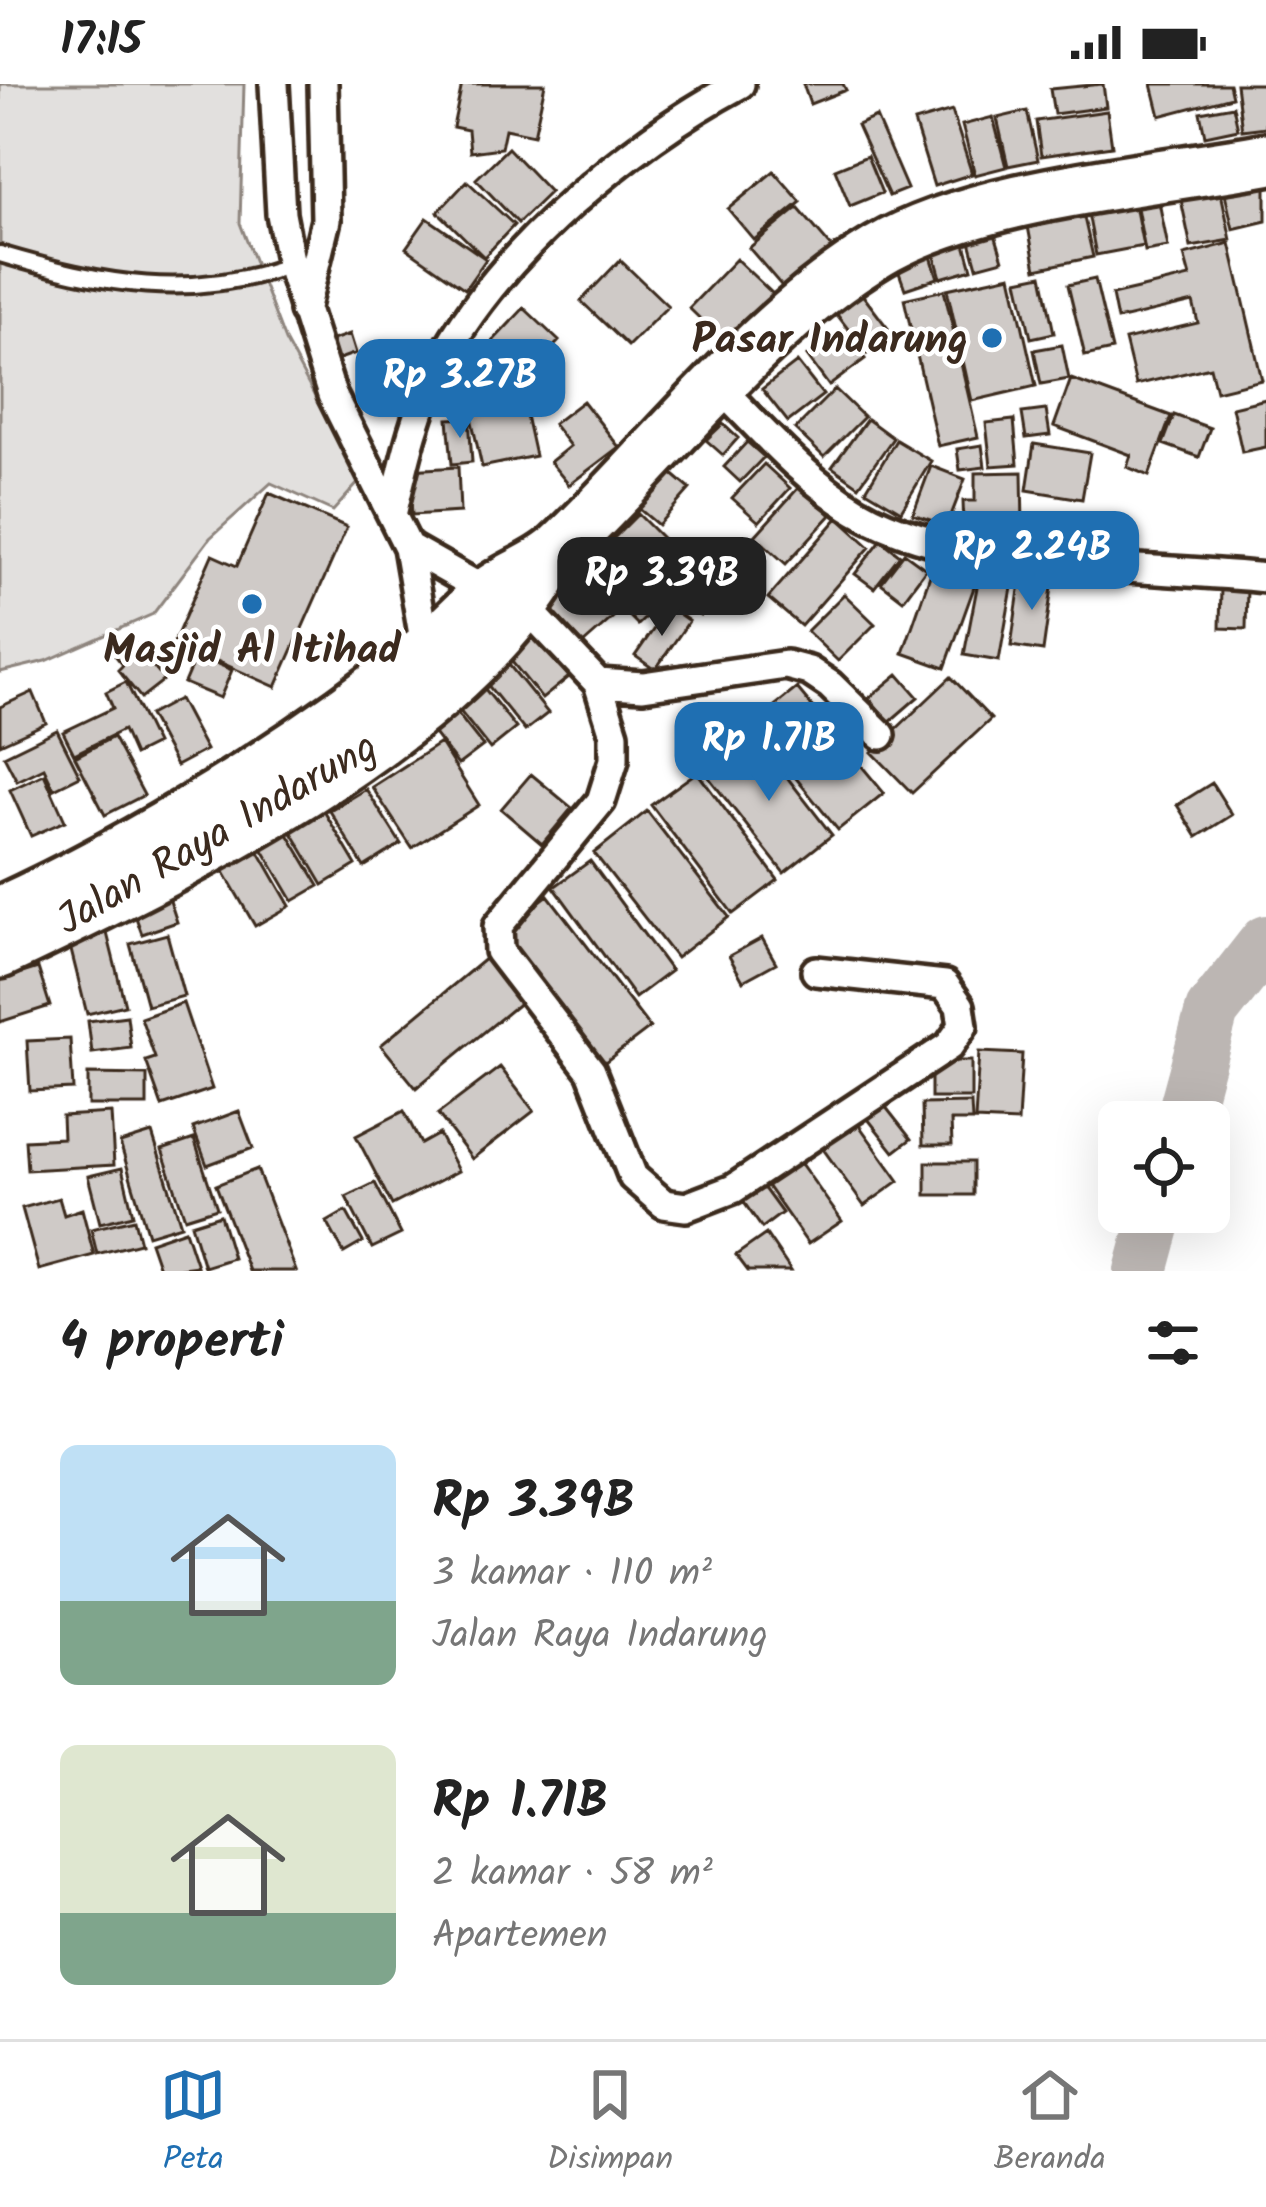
<!DOCTYPE html>
<html lang="id">
<head>
<meta charset="utf-8">
<style>
  :root { --surface:#fff; --page:#f2f2f2; --text:#222; --muted:#767676; --line:#e0e0e0; --accent:#1f6fb2 }
  body { margin:0; font-family:Kalam,sans-serif; background:var(--page); color:var(--text); height:100vh; display:flex; flex-direction:column; font-size:45px; white-space:nowrap }
  * { box-sizing:border-box; margin:0 }
  p { font-size:39px; color:var(--muted) }
  .icon { flex:none; width:66px; height:66px; fill:none; stroke:currentColor; stroke-width:2; stroke-linecap:round; stroke-linejoin:round }
  .map { position:relative; height:1187px; overflow:hidden }
  .sheet { display:flex; flex-direction:column; background:var(--surface); flex:1 }
  .sheet>* { flex:none }
  .tools { position:absolute; left:1098px; top:1017px; display:grid; gap:24px }
  .tools a { display:grid; place-items:center; width:132px; height:132px; border-radius:18px; background:var(--surface); box-shadow:0 12px 48px #0002; font-size:60px }
  .price { position:absolute; translate:-50% -102px; padding:0 27px; border-radius:24px; background:var(--accent); color:#fff; font-size:39px; line-height:78px; filter:drop-shadow(0 3px 6px #0008) }
  .price::after { content:''; position:absolute; left:50%; top:72px; width:36px; height:27px; margin-left:-18px; background:inherit; clip-path:polygon(0 0,100% 0,50% 100%) }
  .price.active { background:#222; color:#fff }
  ul { padding:0; list-style:none }
  li { display:flex; align-items:center; gap:36px; height:300px; padding:0 60px }
  li span { display:grid; place-items:center; flex:none; width:336px; height:240px; border-radius:18px; color:#555 }
  li>.icon { margin-inline-start:auto }
  span .icon { width:144px; height:144px; fill:#fffc; stroke-width:1 }
  li b { font-size:51px }
  h2 { display:flex; justify-content:space-between; align-items:center; height:144px; padding:0 60px; font-size:51px }
  .status { display:flex; justify-content:space-between; align-items:center; height:84px; padding:0 60px; background:var(--surface); direction:ltr }
  .status svg { height:33px; fill:currentColor }
  .menu { display:flex; justify-content:space-around; align-items:center; height:168px; border-top:3px solid var(--line); background:var(--surface); font-size:33px; color:var(--muted) }
  .menu a { display:grid; justify-items:center; gap:6px }
  .menu .active { color:var(--accent) }
  .map>svg:first-child { display:block }
  .green { fill:#e2e0de; stroke:#8e857e; stroke-width:3 }
  .lines { fill:none; stroke-linecap:round; stroke-linejoin:round }
  .river { stroke:#bcb6b3; stroke-width:54 }
  .building { fill:#cfcac7; stroke:#3b2a1e; stroke-width:3 }
  .lane-casing { stroke:#3b2a1e; stroke-width:22 }
  .street-casing { stroke:#3b2a1e; stroke-width:36 }
  .highway-casing { stroke:#3b2a1e; stroke-width:60 }
  .lane { stroke:#fff; stroke-width:14 }
  .street { stroke:#fff; stroke-width:27 }
  .highway { stroke:#fff; stroke-width:51 }
  .poi-dot { fill:#1f6fb2; stroke:#fff; stroke-width:4.5 }
  .labels { text-anchor:middle; stroke-width:9; stroke-linejoin:round; paint-order:stroke }
  .poi-label { font-size:42px; font-weight:bold; fill:#3b2a1e; stroke:#fff; text-anchor:end }
  .street-label { font-size:42px; fill:#3b2a1e; stroke:#fff }
</style>
</head>
<body>
<div class="status"><b>17:15</b><svg viewBox="0 0 49 12"><path d="M0 12V9h3v3zM5 12V6h3v6zM10 12V3h3v9zM15 12V0h3v12zM26 1h20v11H26zM47 4h2v5h-2z"/></svg></div>
<div class="map">
<svg width="1266" height="1187" viewBox="0 0 1266 1187">
  <rect width="100%" height="100%" fill="#fff"/>
  <filter id="ink" filterUnits="userSpaceOnUse"><feTurbulence type="fractalNoise" baseFrequency=".00833" numOctaves="2"/><feDisplacementMap in="SourceGraphic" scale="24" xChannelSelector="R" yChannelSelector="G"/><feConvolveMatrix kernelMatrix="1 2 1 2 8 2 1 2 1" color-interpolation-filters="sRGB"/></filter>
  <g filter="url(#ink)">
    <!-- green -->
    <path class="green" d="M0,0h244l-4,139 45,118 75,140 -27,30 -62,-28 -61,55 -57,76 -107,47 -46,11z"/>
    <g class="lines">
      <!-- river -->
      <path class="river" d="M1182,1038l30,-111 54,-69
        M1141,1187l16,-59"/>
    </g>
    <!-- building -->
    <path class="building" d="M462,0h83l-11,51 -29,-6 -4,19 -31,4 -2,-22 -15,-3z
      M803,0h40l3,6 -36,14z
      M1103,0l3,23 -52,7 -4,-25z
      M1152,0h77l3,13 -72,19z
      M1236,0h30v43l-24,3z
      M1233,22l5,23 -33,7 -5,-24z
      M952,27l20,63 -38,12 -20,-64z
      M1027,27l11,49 -30,6 -11,-48z
      M1107,27l5,35 -71,10 -5,-35z
      M876,33l31,72 -18,7 -32,-71z
      M993,33l13,50 -31,8 -13,-50z
      M508,64l42,44 -32,31 -42,-44z
      M867,72l15,37 -32,13 -15,-37z
      M774,87l27,31 -47,38 -26,-31z
      M1266,95v42l-33,8 -9,-40z
      M467,97l47,44 -30,32 -46,-45z
      M1220,104l11,52 -40,7 -11,-52z
      M1158,113l10,50 -23,4 -9,-49z
      M1135,121l8,41 -47,9 -8,-42z
      M798,124l36,42 -48,41 -37,-43z
      M1082,125l11,48 -57,12 -9,-48z
      M427,134l59,41 -21,30 -59,-41z
      M994,147l9,29 -26,7 -8,-29z
      M1230,159l32,137 -46,11 -6,-24 -74,18 -11,-45 73,-17 -5,-21 -76,18 -5,-25 78,-18 -6,-22z
      M965,160l7,25 -31,9 -7,-25z
      M931,172l7,22 -33,11 -8,-22z
      M736,175l37,35 -48,49 -36,-35z
      M620,176l48,46 -40,40 -47,-45z
      M1011,191l25,111 -64,15 -25,-112z
      M1042,191l12,58 -23,5 -13,-58z
      M1095,195l17,71 -27,6 -17,-71z
      M858,205l35,46 -26,19 -35,-46z
      M944,206l34,147 -40,9 -34,-147z
      M524,224l35,33 -31,33 -35,-33z
      M843,245l22,30 -36,27 -22,-30z
      M350,250l6,19 -25,9 -7,-19z
      M1062,261l7,34 -28,5 -7,-34z
      M491,270l8,22 -33,13 -8,-21z
      M797,278l26,33 -35,27 -26,-33z
      M518,295l17,77 -53,11 -17,-77z
      M1071,295l100,37 -22,60 -22,-9 4,-12 -77,-29z
      M835,305l29,28 -40,40 -29,-28z
      M1266,315v48l-24,5 -10,-45z
      M583,317l36,46 -50,38 -19,-23 20,-16 -17,-22z
      M1046,326l4,25 -24,3 -4,-25z
      M1174,331l36,13 -11,29 -36,-13z
      M469,334l3,44 -20,2 -4,-45z
      M867,335l26,19 -34,48 -27,-19z
      M1014,336l4,44 -27,2 -5,-43z
      M723,340l15,14 -15,17 -17,-15z
      M896,356l35,21 -30,50 -35,-21z
      M747,358l17,15 -24,25 -16,-15z
      M1034,360l56,9 -8,46 -55,-9z
      M982,361l3,22 -25,3 -3,-21z
      M764,380l26,24 -31,34 -27,-24z
      M931,382l34,13 -18,47 -34,-12z
      M458,383l2,45 -48,3 -3,-45z
      M670,388l20,17 -32,36 -20,-17z
      M1022,388l1,56 -59,1 -1,-28h12v-28z
      M800,402l31,29 -45,49 -31,-28z
      M269,409l78,34 -71,160 -102,-45 38,-87 25,11z
      M638,430l27,27 -29,30 -28,-27z
      M838,434l32,29 -69,79 -33,-28z
      M881,456l19,15 -26,33 -19,-14z
      M604,463l56,57 -22,21 -56,-57z
      M904,469l22,16 -23,31 -22,-17z
      M708,473l21,12 -29,47 -21,-12z
      M934,480l43,15 -32,89 -42,-15z
      M579,488l39,41 -35,31 -38,-42z
      M1021,492l32,4 -10,71 -32,-5z
      M979,493l34,5 -14,79 -35,-6z
      M1221,503l26,1 -1,41 -26,-1z
      M844,510l31,30 -37,37 -31,-30z
      M669,523l20,14 -34,49 -20,-14z
      M536,551l33,42 -27,22 -34,-42z
      M132,556l32,40 -23,18 -23,-28 5,-5 -9,-11z
      M196,571l36,15 -12,28 -36,-15z
      M505,576l43,53 -23,18 -43,-53z
      M898,590l20,23 -29,25 -20,-24z
      M951,593l40,42 -79,74 -40,-41z
      M126,598l30,62 -22,11 -11,-25 -49,24 -11,-22 50,-24 -7,-16z
      M481,600l35,44 -26,21 -35,-44z
      M797,604l87,105 -46,37 -86,-106z
      M33,608l13,31 -46,21v-37z
      M179,615l27,51 -30,16 -27,-51z
      M453,624l30,38 -25,19 -30,-39z
      M57,646l23,46 -26,13 -10,-21 -27,13 -13,-25z
      M755,652l77,99 -48,38 -78,-99z
      M113,653l31,58 -39,20 -30,-58z
      M440,659l39,62 -67,43 -40,-61z
      M697,688l81,108 -45,34 -82,-109z
      M44,690l21,47 -34,15 -21,-46z
      M531,690l41,34 -30,36 -41,-35z
      M1212,699l20,32 -35,22 -20,-32z
      M366,705l35,55 -37,23 -34,-56z
      M321,722l35,59 -33,20 -35,-59z
      M647,727l82,106 -53,41 -82,-105z
      M285,745l34,57 -26,15 -33,-56z
      M255,761l35,61 -35,20 -35,-61z
      M590,777l81,110 -36,27 -81,-111z
      M166,805l11,33 -35,12 -12,-33z
      M548,811l102,133 -49,37 -102,-132z
      M107,849l18,72 -38,9 -18,-72z
      M167,850l17,62 -37,10 -17,-62z
      M762,854l14,25 -33,18 -14,-25z
      M492,869l35,44 -111,91 -35,-43z
      M38,884l12,38 -50,16v-42z
      M183,919l29,86 -50,17 -16,-45 9,-3 -14,-40z
      M127,932l4,32 -39,5 -4,-32z
      M70,955l3,50 -43,2 -3,-50z
      M979,968l43,2 -4,68 -43,-2z
      M931,977h40v37h-40z
      M500,983l34,44 -62,48 -34,-45z
      M88,990l59,1v30h-59z
      M971,1019l1,18h-21l1,24h-29l-1,-41z
      M885,1022l26,33 -17,13 -26,-33z
      M239,1027l14,37 -46,17 -14,-37z
      M404,1027l17,33 18,-10 19,37 -66,34 -36,-69z
      M111,1029l3,52 -87,5 -2,-30 38,-2 -1,-22z
      M856,1037l43,60 -35,25 -43,-60z
      M152,1049l29,92 -33,10 -28,-92z
      M194,1055l23,69 -32,10 -23,-68z
      M794,1070l48,67 -34,23 -47,-67z
      M926,1078h47v33h-47z
      M122,1084l11,47 -33,8 -12,-47z
      M257,1085l39,102h-47l-33,-86z
      M375,1099l26,51 -29,14 -26,-51z
      M763,1103l19,26 -20,15 -19,-27z
      M59,1114l5,17 18,-6 12,46 -55,15 -17,-62z
      M346,1127l17,31 -19,11 -17,-31z
      M220,1131l13,43 -29,9 -13,-43z
      M134,1135l6,24 -43,11 -6,-25z
      M185,1146l12,36 -37,5 -10,-29z
      M766,1150l25,37h-43l-12,-16z"/>
    <g class="lines">
      <defs>
        <path id="lane" d="M0,170c102,30 190,48 293,10"/>
        <path id="street" d="M274,0l7,130 10,51 41,130 76,152 19,111
          M304,227l22,-91 -3,-136
          M720,304c43,43 85,92 137,123 103,61 290,54 409,67
          M392,431c12,-51 23,-103 47,-150 59,-113 191,-222 301,-281
          M408,463l81,46 37,14 72,76 16,51v26l-13,41 -103,125 1,25 92,120 42,106 31,27 22,3 47,-18 216,-143 14,-20 -3,-20 -15,-21 -129,-14
          M598,599l45,3 143,-21 23,6 21,14 51,50"/>
        <path id="highway" d="M0,829c146,-67 298,-161 424,-261 22,-17 40,-38 61,-56 22,-19 54,-27 76,-48 100,-95 198,-226 318,-297 99,-58 272,-71 387,-92
          M0,868c175,-83 452,-216 550,-388"/>
      </defs>
      <!-- lane casing -->
      <use href="#lane" class="lane-casing"/>
      <!-- street casing -->
      <use href="#street" class="street-casing"/>
      <!-- highway casing -->
      <use href="#highway" class="highway-casing"/>
      <!-- lane -->
      <use href="#lane" class="lane"/>
      <!-- street -->
      <use href="#street" class="street"/>
      <!-- highway -->
      <use href="#highway" class="highway"/>
    </g>
  </g>
  <!-- markers -->
  <g class="poi-dot">
    <circle cx="992" cy="254" r="12"/>
    <circle cx="252" cy="520" r="12"/>
  </g>
  <g class="labels">
    <!-- poi labels -->
    <g class="poi-label">
      <text x="968" y="269">Pasar Indarung</text>
      <text x="252" y="579" text-anchor="middle">Masjid Al Itihad</text>
    </g>
    <!-- street labels -->
    <g class="street-label">
      <text transform="translate(216 748) rotate(-30)" y="15">Jalan Raya Indarung</text>
    </g>
  </g>
</svg>
<div class="tools">
<a><svg class="icon" aria-label="locate" viewBox="0 0 24 24"><circle cx="12" cy="12" r="6"/><path d="M12 2v4M12 18v4M2 12h4M18 12h4"/></svg></a>
</div>
<b class="price" style="left:460px;top:357px">Rp 3.27B</b>
<b class="price" style="left:1032px;top:529px">Rp 2.24B</b>
<b class="price active" style="left:662px;top:555px">Rp 3.39B</b>
<b class="price" style="left:769px;top:720px">Rp 1.71B</b>
</div>
<section class="sheet">
<h2>4 properti<svg class="icon" aria-label="filters" viewBox="0 0 24 24"><path d="M4 7h16M4 17h16"/><circle cx="9" cy="7" r="2"/><circle cx="15" cy="17" r="2"/></svg></h2>
<ul>
<li><span style="background:linear-gradient(#bfe0f5 65%,#7fa58c 0)"><svg class="icon" aria-label="home" viewBox="0 0 24 24"><path d="M3 11l9-7 9 7M6 9v11h12V9"/></svg></span><div><b>Rp 3.39B</b><p>3 kamar · 110 m²</p><p>Jalan Raya Indarung</p></div></li>
<li><span style="background:linear-gradient(#dfe7d0 70%,#7fa58c 0)"><svg class="icon" aria-label="home" viewBox="0 0 24 24"><path d="M3 11l9-7 9 7M6 9v11h12V9"/></svg></span><div><b>Rp 1.71B</b><p>2 kamar · 58 m²</p><p>Apartemen</p></div></li>
</ul>
</section>
<nav class="menu">
<a class="active"><svg class="icon" aria-label="map" viewBox="0 0 24 24"><path d="M3 6l6-2 6 2 6-2v14l-6 2-6-2-6 2zM9 4v14M15 6v14"/></svg>Peta</a>
<a><svg class="icon" aria-label="saved" viewBox="0 0 24 24"><path d="M7 4h10v16l-5-4-5 4z"/></svg>Disimpan</a>
<a><svg class="icon" aria-label="home" viewBox="0 0 24 24"><path d="M3 11l9-7 9 7M6 9v11h12V9"/></svg>Beranda</a>
</nav>
</body>
</html>
